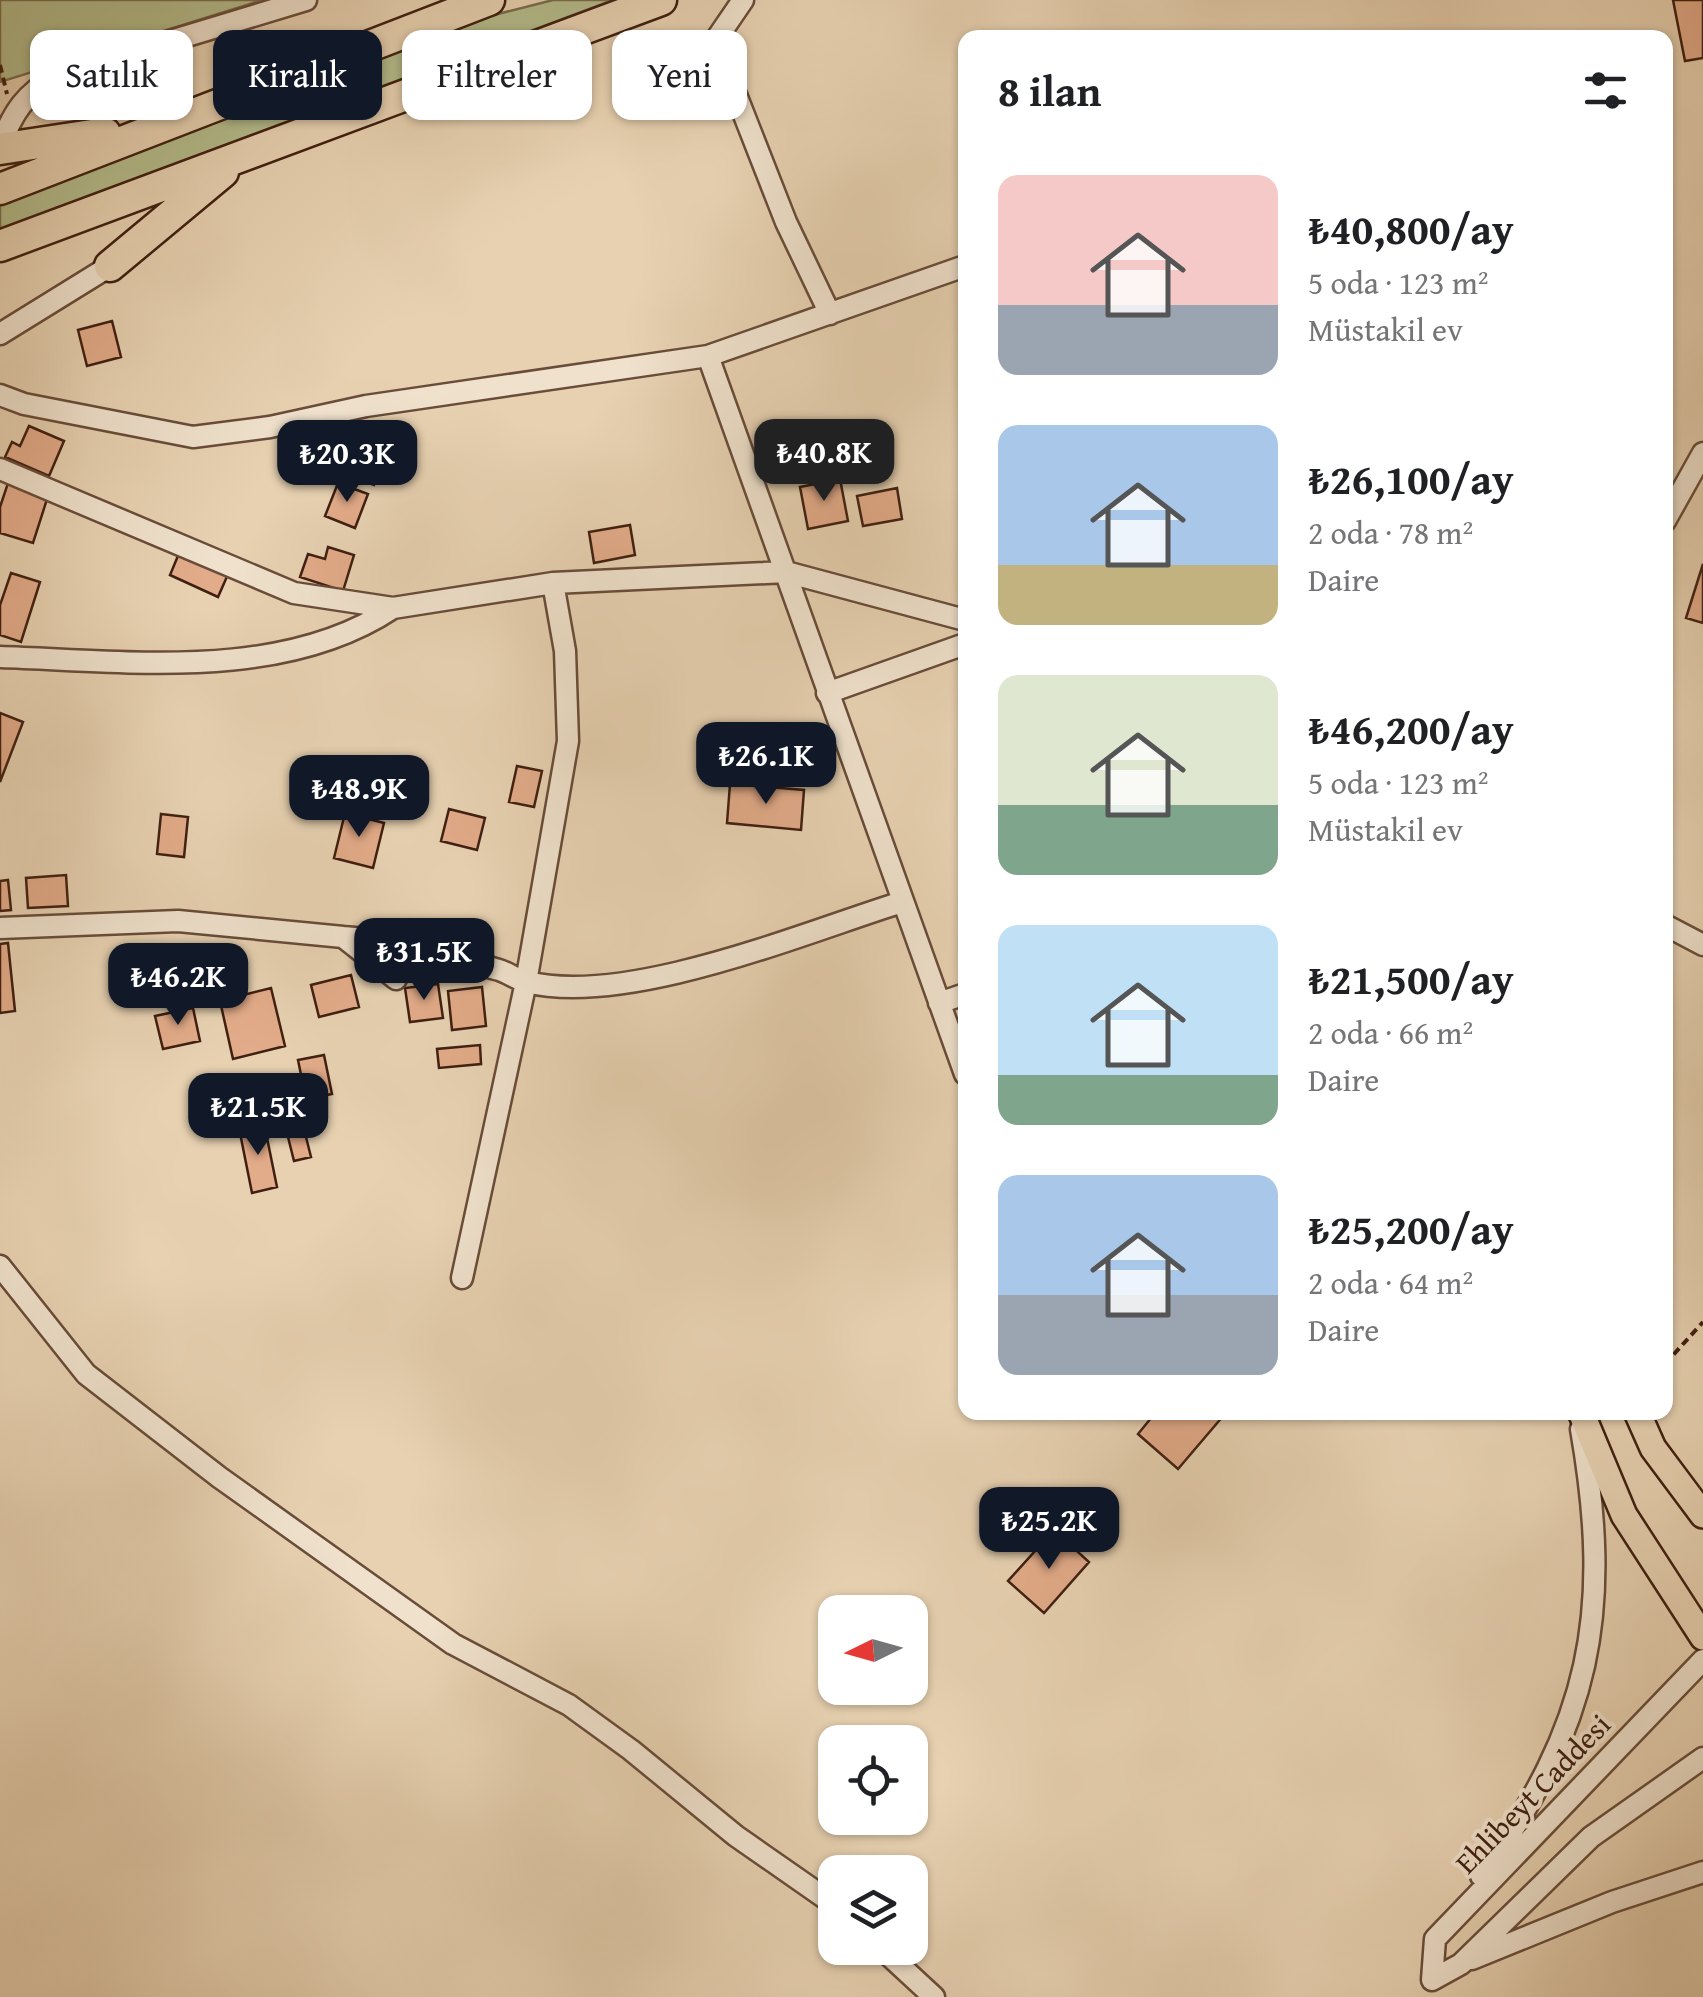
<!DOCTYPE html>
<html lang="tr">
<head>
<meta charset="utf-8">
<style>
  :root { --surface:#fff; --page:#f2f2f2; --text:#202124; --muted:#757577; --accent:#111827 }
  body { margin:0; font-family:"Gentium Book Plus",serif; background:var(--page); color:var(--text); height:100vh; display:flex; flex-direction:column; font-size:38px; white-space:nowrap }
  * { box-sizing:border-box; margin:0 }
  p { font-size:32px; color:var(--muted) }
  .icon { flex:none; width:55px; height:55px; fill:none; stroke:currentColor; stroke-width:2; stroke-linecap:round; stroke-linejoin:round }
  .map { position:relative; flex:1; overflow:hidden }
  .sheet { position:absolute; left:958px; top:30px; width:715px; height:1390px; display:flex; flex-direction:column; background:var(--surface); border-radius:20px; box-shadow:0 2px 8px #0004 }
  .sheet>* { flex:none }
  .hud { position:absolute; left:30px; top:30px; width:778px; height:90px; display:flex; gap:20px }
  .needle { width:65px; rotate:265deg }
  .fabs { position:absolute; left:818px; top:1595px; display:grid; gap:20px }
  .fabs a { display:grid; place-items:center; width:110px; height:110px; border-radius:20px; background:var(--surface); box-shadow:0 2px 8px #0004; font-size:50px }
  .price { position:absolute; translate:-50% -85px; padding:0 22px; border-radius:20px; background:var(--accent); color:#fff; font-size:32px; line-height:65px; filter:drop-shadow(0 2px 5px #0008) }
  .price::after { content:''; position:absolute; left:50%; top:60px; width:30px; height:22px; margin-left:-15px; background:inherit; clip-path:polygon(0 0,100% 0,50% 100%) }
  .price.active { background:#222; color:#fff }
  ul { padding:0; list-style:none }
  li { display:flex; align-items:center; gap:30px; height:250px; padding:0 40px }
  li span { display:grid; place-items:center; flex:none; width:280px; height:200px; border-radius:20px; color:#555 }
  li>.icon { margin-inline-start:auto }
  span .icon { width:120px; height:120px; fill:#fffc; stroke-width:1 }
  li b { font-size:42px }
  h2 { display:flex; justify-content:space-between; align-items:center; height:120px; padding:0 40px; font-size:42px }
  .chip { padding:0 35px; border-radius:20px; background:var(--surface); box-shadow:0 2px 8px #0004; font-size:35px; line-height:90px }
  .chip.active { background:var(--accent); color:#fff }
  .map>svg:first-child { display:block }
  .green { fill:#b4bc8c; stroke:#7a6e4e; stroke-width:2.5 }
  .building { fill:#e2ab89; stroke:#3f1f11; stroke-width:2.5 }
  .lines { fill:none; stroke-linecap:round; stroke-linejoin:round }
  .minor-casing { stroke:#694c39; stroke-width:25 }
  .major-casing { stroke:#3f1f11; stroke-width:30 }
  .highway-casing { stroke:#3f1f11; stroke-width:35 }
  .path { stroke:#3f1f11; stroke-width:4; stroke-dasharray:8 5; stroke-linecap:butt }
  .minor { stroke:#efe1cc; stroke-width:20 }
  .major { stroke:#e7d1b1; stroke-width:25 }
  .highway { stroke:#e7d1b1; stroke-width:30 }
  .labels { text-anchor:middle; stroke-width:8; stroke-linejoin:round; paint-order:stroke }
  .street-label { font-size:30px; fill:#3f1f11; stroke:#efe1cc }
</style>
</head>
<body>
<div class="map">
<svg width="1703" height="1997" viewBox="0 0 1703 1997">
  <rect width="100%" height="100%" fill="#e7d1b1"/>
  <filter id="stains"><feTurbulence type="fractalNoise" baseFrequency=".002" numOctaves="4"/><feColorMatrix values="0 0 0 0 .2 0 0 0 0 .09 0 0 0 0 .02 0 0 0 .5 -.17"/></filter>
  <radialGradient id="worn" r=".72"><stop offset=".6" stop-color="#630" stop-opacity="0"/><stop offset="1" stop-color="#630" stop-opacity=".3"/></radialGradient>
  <!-- green -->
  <path class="green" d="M0,0h263l-263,82z
    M553,0h60l-613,231v-26l486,-188z"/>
  <!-- building -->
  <path class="building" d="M1673,0h30v58l-18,3z
    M112,321l9,36 -34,9 -9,-36z
    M29,426l35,15 -15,35 -44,-19 7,-15 8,4z
    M353,435l35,14 -14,36 -35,-13z
    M840,479l8,42 -40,8 -8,-42z
    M8,483l40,13 -15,47 -33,-10v-26z
    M338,483l30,11 -13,34 -30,-12z
    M897,488l5,31 -39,7 -6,-30z
    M630,525l5,30 -41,8 -5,-31z
    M328,547l26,8 -11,36 -43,-14 8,-23 17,5z
    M180,551l49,21 -11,25 -48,-22z
    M1703,564v59l-17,-5z
    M11,573l29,9 -19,60 -21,-7v-30z
    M0,713l23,9 -23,60z
    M517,766l25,5 -8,36 -25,-5z
    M730,784l74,6 -3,40 -74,-7z
    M449,809l36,9 -8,32 -36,-9z
    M345,813l39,10 -11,45 -39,-10z
    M161,814l27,3 -4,40 -27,-3z
    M66,875l2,31 -40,2 -2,-30z
    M8,880l3,30 -11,1v-30z
    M8,943l7,68 -15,2v-69z
    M351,975l8,32 -40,10 -8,-32z
    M438,984l5,34 -33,4 -5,-34z
    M482,987l4,39 -34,4 -4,-39z
    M271,988l14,58 -52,13 -13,-58z
    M193,1008l7,33 -37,8 -8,-33z
    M480,1045l1,19 -42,4 -2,-19z
    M324,1055l8,39 -26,5 -8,-39z
    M301,1117l10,40 -17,4 -10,-40z
    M264,1123l13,64 -25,6 -13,-65z
    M1156,1412h66l2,3 -46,54 -40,-35z
    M1054,1530l35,32 -45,51 -36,-32z"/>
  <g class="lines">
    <defs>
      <path id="minor" d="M743,0l-28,41 71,181 44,92
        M0,147c13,-36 25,-53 58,-72l248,-75
        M965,266l-257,90 257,718
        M0,334l110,-68
        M0,395l24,9 169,33 77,-10 96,-21 342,-50
        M0,469l294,124 99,15 160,-25 233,-11 179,48
        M1665,521l38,-68
        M0,657c128,4 282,25 393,-49
        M827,693l138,-49
        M1665,925l38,20
        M0,928l178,-7 165,16 53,42
        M343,937c52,3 107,19 156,33 10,3 18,10 28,12 100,25 276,-49 375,-80
        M939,1003l26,-9
        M0,1266l86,108 133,103 234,167 116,61 62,45 105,86 99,69
        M462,1278l64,-296 42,-241 -3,-90 -12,-68
        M1703,1660l-268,279 -3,41 29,-16 130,-127 112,-79
        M1481,1876c110,-151 132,-263 100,-447
        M881,1948l53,49
        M1472,1959l140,-57 91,-30"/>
      <path id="major" d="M1581,1412l43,103 79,122
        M1637,1412l16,36 50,67"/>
      <path id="highway" d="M0,149l105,-16
        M0,189l489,-189
        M0,246l661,-246
        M110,266l113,-94"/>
    </defs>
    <!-- minor casing -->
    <use href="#minor" class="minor-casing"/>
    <!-- major casing -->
    <use href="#major" class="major-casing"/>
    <!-- highway casing -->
    <use href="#highway" class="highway-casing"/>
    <!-- path -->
    <path class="path" d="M0,65l7,29
      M1665,1364l38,-42"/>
    <!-- minor -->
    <use href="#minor" class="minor"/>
    <!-- major -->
    <use href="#major" class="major"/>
    <!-- highway -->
    <use href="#highway" class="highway"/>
  </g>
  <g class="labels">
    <!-- street labels -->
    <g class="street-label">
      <text transform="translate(1533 1794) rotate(-46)" y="10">Ehlibeyt Caddesi</text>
    </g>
  </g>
  <rect width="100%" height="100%" filter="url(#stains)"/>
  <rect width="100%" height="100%" fill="url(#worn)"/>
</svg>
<div class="fabs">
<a><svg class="needle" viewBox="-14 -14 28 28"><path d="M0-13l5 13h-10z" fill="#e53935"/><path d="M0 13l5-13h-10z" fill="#757577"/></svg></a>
<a><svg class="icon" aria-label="locate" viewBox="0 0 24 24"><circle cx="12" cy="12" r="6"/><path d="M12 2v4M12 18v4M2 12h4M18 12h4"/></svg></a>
<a><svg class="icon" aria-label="layers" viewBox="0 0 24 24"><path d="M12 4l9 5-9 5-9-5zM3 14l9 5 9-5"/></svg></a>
</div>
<b class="price active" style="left:824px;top:504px">₺40.8K</b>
<b class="price" style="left:347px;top:505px">₺20.3K</b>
<b class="price" style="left:766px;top:807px">₺26.1K</b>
<b class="price" style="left:359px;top:840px">₺48.9K</b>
<b class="price" style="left:424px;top:1003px">₺31.5K</b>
<b class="price" style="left:178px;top:1028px">₺46.2K</b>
<b class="price" style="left:258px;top:1158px">₺21.5K</b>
<b class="price" style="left:1049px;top:1572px">₺25.2K</b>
<div class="hud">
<a class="chip">Satılık</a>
<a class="chip active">Kiralık</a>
<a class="chip">Filtreler</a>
<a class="chip">Yeni</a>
</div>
<section class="sheet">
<h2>8 ilan<svg class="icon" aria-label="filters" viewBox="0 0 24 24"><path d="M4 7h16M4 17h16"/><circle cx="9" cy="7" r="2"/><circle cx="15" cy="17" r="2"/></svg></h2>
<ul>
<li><span style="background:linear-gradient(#f6c9c9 65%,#9aa5b1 0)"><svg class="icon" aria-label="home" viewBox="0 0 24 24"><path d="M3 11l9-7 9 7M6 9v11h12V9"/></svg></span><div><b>₺40,800/ay</b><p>5 oda · 123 m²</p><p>Müstakil ev</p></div></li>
<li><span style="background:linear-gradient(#a9c7e8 70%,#c2b280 0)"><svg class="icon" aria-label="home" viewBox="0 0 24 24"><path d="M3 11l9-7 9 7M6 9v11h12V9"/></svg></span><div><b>₺26,100/ay</b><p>2 oda · 78 m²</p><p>Daire</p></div></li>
<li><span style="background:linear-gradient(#dfe7d0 65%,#7fa58c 0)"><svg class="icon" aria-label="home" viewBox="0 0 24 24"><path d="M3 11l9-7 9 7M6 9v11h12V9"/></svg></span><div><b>₺46,200/ay</b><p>5 oda · 123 m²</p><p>Müstakil ev</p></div></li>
<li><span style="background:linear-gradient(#bfe0f5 75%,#7fa58c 0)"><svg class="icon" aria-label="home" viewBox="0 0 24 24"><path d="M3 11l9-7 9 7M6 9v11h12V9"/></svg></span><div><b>₺21,500/ay</b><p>2 oda · 66 m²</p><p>Daire</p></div></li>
<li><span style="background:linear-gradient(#a9c7e8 60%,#9aa5b1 0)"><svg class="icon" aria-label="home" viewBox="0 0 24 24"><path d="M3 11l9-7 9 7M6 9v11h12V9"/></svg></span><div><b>₺25,200/ay</b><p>2 oda · 64 m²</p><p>Daire</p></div></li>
</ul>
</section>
</div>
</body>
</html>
